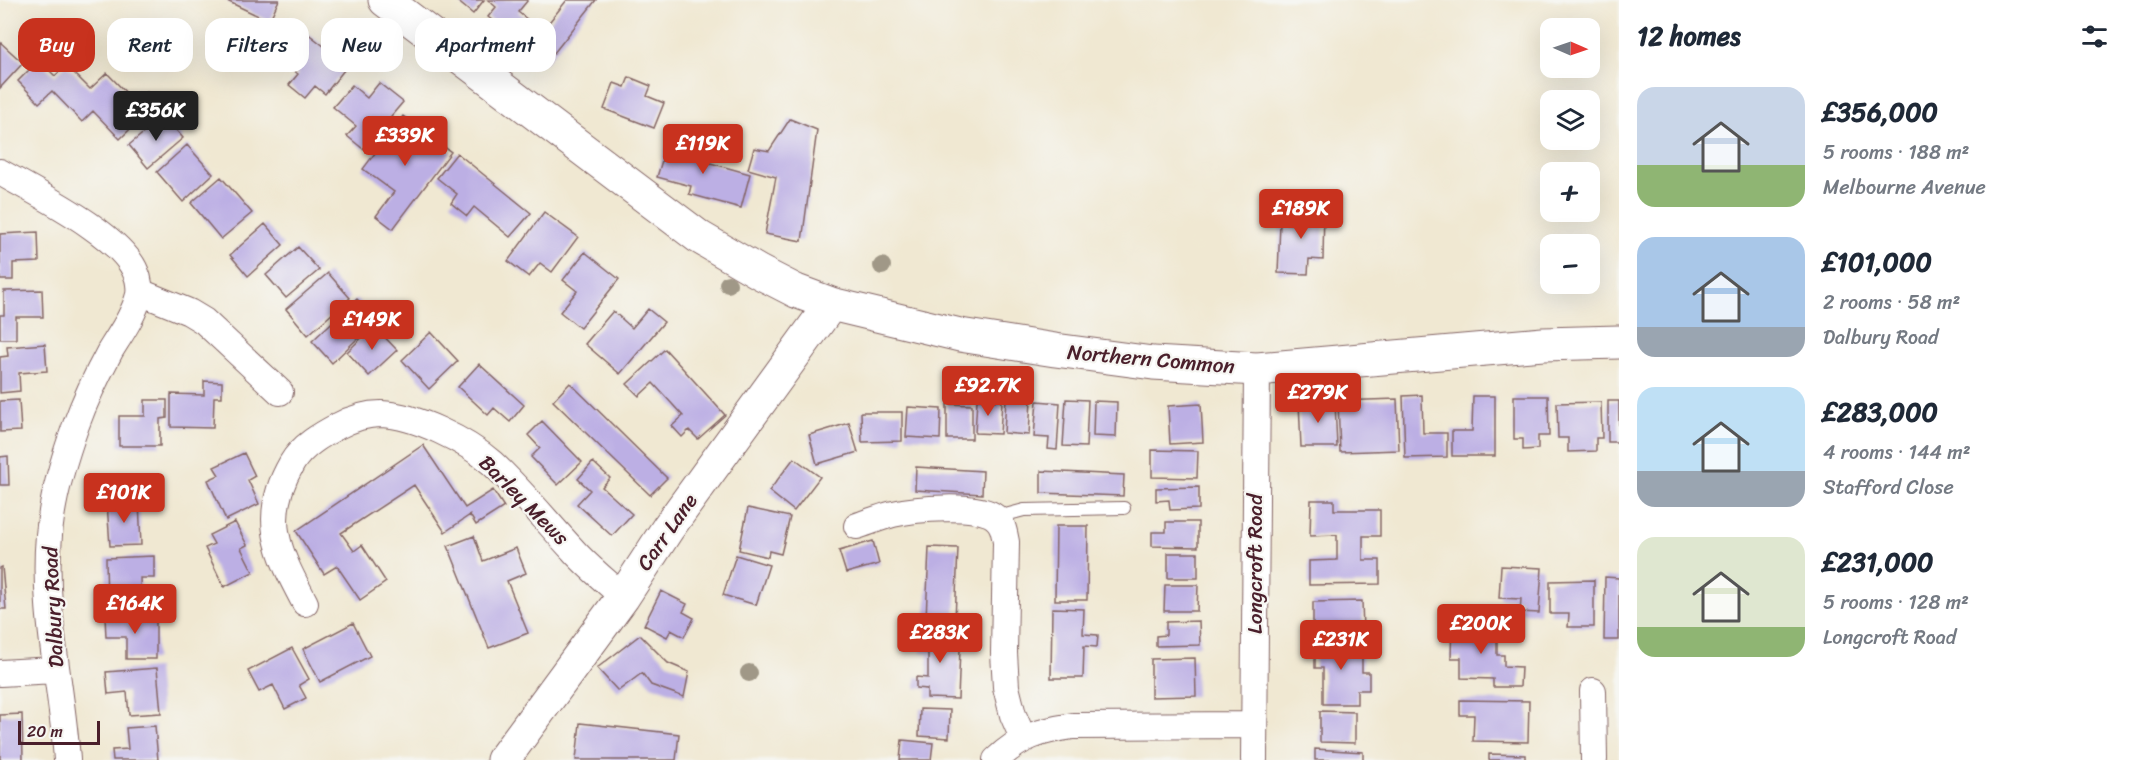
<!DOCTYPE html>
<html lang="en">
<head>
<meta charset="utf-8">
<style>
  :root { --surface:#fff; --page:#f6f6f7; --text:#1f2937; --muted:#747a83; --accent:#c8321e }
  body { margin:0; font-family:Sriracha,sans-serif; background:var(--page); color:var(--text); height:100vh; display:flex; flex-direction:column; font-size:22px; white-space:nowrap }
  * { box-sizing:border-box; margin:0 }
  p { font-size:20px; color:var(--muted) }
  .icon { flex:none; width:33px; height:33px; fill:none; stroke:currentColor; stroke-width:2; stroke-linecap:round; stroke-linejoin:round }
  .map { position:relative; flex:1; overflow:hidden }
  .details { display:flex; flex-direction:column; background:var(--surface); width:510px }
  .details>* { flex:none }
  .banner { position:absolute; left:18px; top:18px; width:570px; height:54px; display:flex; gap:12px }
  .needle { width:39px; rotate:92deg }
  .tools { position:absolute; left:1540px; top:18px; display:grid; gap:12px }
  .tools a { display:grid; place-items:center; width:60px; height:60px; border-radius:12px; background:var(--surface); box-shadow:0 6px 24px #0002; font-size:30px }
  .scale { position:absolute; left:18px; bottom:15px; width:82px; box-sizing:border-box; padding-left:6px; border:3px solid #4a1f2b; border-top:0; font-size:16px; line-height:21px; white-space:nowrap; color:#4a1f2b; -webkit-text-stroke:4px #f6f6f2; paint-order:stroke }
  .price { position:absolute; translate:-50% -51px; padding:0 14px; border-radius:6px; background:var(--accent); color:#fff; font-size:20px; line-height:39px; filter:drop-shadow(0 2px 3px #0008) }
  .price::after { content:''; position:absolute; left:50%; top:36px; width:18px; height:14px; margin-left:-9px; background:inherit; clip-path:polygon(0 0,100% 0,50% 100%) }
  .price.on { background:#222; color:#fff }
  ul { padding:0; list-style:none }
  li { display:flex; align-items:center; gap:18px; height:150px; padding:0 18px }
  li span { display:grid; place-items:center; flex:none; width:168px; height:120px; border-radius:18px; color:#555 }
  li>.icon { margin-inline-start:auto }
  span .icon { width:72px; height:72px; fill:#fffc; stroke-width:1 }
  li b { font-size:26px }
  h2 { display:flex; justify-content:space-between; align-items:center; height:72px; padding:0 18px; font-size:26px }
  .pill { padding:0 21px; border-radius:18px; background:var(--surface); box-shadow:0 6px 24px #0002; font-size:21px; line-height:54px }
  .pill.on { background:var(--accent); color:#fff }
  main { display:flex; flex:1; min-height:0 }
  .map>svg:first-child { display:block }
  .building { fill:#bcafe4 }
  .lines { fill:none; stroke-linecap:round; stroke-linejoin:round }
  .lane-casing { stroke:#846565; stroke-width:14 }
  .street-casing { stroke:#846565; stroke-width:28 }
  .secondary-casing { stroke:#846565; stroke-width:35 }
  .lane { stroke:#fff; stroke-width:12 }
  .street { stroke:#fff; stroke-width:26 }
  .secondary { stroke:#fff; stroke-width:33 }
  .tree { fill:#a09887 }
  .labels { text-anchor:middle; stroke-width:4.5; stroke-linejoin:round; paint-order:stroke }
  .street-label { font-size:21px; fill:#4a1f2b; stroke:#f6f6f2 }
</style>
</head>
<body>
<main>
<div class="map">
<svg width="1619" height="760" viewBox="0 0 1619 760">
  <rect width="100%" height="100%" fill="#f6f6f2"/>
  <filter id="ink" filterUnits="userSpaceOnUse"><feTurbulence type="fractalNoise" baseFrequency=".0167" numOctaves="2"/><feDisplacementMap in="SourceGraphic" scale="12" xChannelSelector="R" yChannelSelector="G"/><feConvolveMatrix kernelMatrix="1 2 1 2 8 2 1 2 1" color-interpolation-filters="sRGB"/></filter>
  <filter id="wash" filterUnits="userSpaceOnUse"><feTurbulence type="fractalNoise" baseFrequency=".008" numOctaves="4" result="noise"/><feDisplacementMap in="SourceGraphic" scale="24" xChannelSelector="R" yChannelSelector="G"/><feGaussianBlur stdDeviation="1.35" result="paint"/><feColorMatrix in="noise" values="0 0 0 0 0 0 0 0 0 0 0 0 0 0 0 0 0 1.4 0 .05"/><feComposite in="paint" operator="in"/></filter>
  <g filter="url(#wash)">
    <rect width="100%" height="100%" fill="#f0e8d2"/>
    <g id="blocks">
      <!-- building -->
      <path class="building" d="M225,0h54l-10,21z
        M456,0h28l-11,14z
        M488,0h40l-10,12 24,19 25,-31h29l-50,63 -58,-46 8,-10z
        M297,25l51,40 -23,29 -10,-8 -10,12 -16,-13 9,-11 -24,-20z
        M0,42l23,21 -23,25z
        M39,60l16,16 11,-11 24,24 17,-16 29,30 11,-11 10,11 -37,36 -27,-28 -11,11 -30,-31 -13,12 -21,-22z
        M629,77l22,9 -4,10 17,7 -10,25 -50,-19 10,-26 11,4z
        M379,83l24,19 -40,47 -16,-13 9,-10 -23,-19 19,-22 15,13z
        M164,116l19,22 -35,30 -19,-23z
        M403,116l48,36 -58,77 -17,-13 18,-24 -31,-23z
        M790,119l27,11 -15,111 -37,-7 11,-57 -28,-8 6,-21 15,3z
        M686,141l21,6 -4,14 47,13 -9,34 -52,-14 2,-8 -34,-9 10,-33 19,5z
        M187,145l26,29 -30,28 -26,-30z
        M457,153l74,60 -21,24 -36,-30 -7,9 -16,-13 6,-9 -20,-16z
        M221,177l31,36 -31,26 -30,-36z
        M1292,206h32l-1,54 -14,-1 -1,15 -30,-1 2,-50 12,1z
        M544,212l34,25 -26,35 -12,-9 -11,14 -21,-16z
        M265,224l18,21 -35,31 -18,-21z
        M38,232l1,30 -26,1v17h-13v-46z
        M298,247l21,23 -33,28 -20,-23z
        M585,252l34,27 -39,49 -20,-16 17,-21 -14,-11z
        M328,273l22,25 -42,37 -22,-26z
        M42,290l1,27h-27v22h-16v-24h4v-24z
        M357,299l20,21 -45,43 -20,-22z
        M648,309l16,13 -44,52 -35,-30 28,-33 19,17z
        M374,326l23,24 -28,26 -22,-24z
        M431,332l27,29 -29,28 -27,-29z
        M45,344l2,27 -28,2 1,18 -20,2v-36l8,-1 -1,-9z
        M665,349l60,66 -27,24 -9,-9 -7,7 -10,-11 11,-10 -30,-33 -14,13 -12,-12z
        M479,364l45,41 -14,17 -16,-14 -6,7 -30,-28z
        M204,381l18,1v15h-8l-1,31 -42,-1v-33l33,1z
        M570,383l97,95 -17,17 -97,-94z
        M1422,395l1,38h24v24l-42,1 -2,-62z
        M1473,396h22v60h-43v-25h20z
        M1514,396h34l1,40h-11v13l-15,1v-11h-9z
        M1006,399l25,1 -2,35 -25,-2z
        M1066,399l22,1 -2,47 -23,-1z
        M1397,399l2,51 -59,2 -2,-51z
        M19,400l2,31 -21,1v-31z
        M145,400h22v18l-7,1v27h-41v-30h26z
        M977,400l25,1 -2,33 -25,-1z
        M1037,401l23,2 -3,47 -9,-1 1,-11 -15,-1z
        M1094,401l23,1 -1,35 -23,-1z
        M1608,401h11v41h-11z
        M1299,402h36l2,45h-36z
        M1601,402l1,36h-6v13l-28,1v-14h-10l-1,-35z
        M947,404l25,1v34h-25z
        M1201,404l2,38 -33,2 -2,-38z
        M908,407l33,2 -1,30 -34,-2z
        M861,412h41v29l-40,1z
        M542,421l40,41 -24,23 -27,-28 9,-9 -12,-13z
        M849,423l9,29 -41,12 -8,-29z
        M423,445l42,63 28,-18 11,17 -28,18 -6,-10 -25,17 -31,-47 -73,48 13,18 8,-6 24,37 -26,18 -23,-34 -13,8 -28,-43z
        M1152,450l46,1 -1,27 -45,-1z
        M244,453l11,23 -7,4 11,24 -33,16 -18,-40 11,-5 -5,-8z
        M8,456l1,29h-9v-28z
        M794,458l26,19 -26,34 -25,-20z
        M593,462l17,16 -8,9 30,27 -20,22 -35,-32 13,-14 -12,-11z
        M916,467l67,4 -1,23 -67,-4z
        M1041,471l83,4 -1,21 -82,-3z
        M1199,487v22l-29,1 -1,-10 -13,1v-13z
        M1311,500h23v10h46v26h-17v24h17v24l-71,1v-24l28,-1v-25l-27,1z
        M139,502l2,43 -31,1 -3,-43z
        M748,508l42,9 -9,37 -12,-3 -1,6 -29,-7z
        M235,522l12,23 -6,3 12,24 -29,15 -19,-39 9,-4 -5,-9z
        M1166,522h32v25l-46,-1v-14h14z
        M1056,526h32l-1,74h-32z
        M474,536l9,25 33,-13 10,25 -19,8 21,52 -39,15 -41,-102z
        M873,541l6,23 -33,9 -7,-22z
        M929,547l29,1 -3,72 -29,-1z
        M1168,553h30v25h-30z
        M736,555l33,10 -13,40 -33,-10z
        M154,556v22h-14l1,27 -34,1 -1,-48z
        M1501,566l41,2 -3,45 -19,-1 1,-13 -22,-1z
        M2,567l4,42h-6v-41z
        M1605,577l14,1v62h-15z
        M1594,580v47h-26l1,-13h-19v-33z
        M1165,585h33l-1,26h-33z
        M661,591l26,13 -4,8 11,6 -10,19 -13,-7 -4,7 -23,-12z
        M1362,601l1,29h-50v-28z
        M1052,608l32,1 -1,25 15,1 -1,12 -13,-1 -1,32h-32z
        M105,616h51v43h-30v-22h-20z
        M1199,621l1,24 -44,1v-10l10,-1v-13z
        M1452,621l34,1v16l11,1v16h7v11l17,1 -1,20h-27v-8l-32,-1v-20h-10z
        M353,623l17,33 -50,26 -17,-33z
        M922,627l31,1v21h7l-2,50 -31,-1v-9l-11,-1v-11l12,1v-25l-7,-1z
        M640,635l28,28 21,9 -5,25 -33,-12 -9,-12 -24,18 -21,-23z
        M1315,642h47v30h7v18h-12v14h-34v-36h-8z
        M292,648l17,31 -10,6 7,13 -21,11 -12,-24 -14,7 -11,-21z
        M1195,658l1,38 -45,1v-38z
        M157,668l4,45 -32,2 -2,-23 -19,2 -2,-22z
        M1460,700l69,1 -1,41 -55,-1 1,-26h-14z
        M920,709l30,1 -1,28 -30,-2z
        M1320,711l35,1v31l-35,-1z
        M22,714l1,46h-23v-45z
        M580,723l99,11 -3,26h-100z
        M155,726l3,34h-45l-1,-10 16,-1 -2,-21z
        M902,740l31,3 -2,17h-31z
        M1315,749l48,3v8h-48z
        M1489,754l36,1v5h-36z"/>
    </g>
  </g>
  <g filter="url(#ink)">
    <use href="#blocks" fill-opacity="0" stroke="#846565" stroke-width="1.5"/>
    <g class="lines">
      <defs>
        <path id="lane" d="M998,521l11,-7 15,-4 100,-2"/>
        <path id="street" d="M0,172c36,21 122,63 136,101 3,6 4,16 3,22 -5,20 -18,38 -29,56 -13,24 -25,49 -34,74 -13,36 -24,72 -27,110 -7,76 13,150 18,225
          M140,292l49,20 15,9 76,71
          M857,526c12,-4 24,-9 36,-12 21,-5 85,-11 102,3 8,6 9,15 11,25l-2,111 2,34 7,28 10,23
          M305,603c-27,-51 -45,-85 -13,-140 10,-17 29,-28 46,-37 13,-7 28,-12 43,-12 34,1 86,27 111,49 29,27 54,58 81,87 15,17 33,31 50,47
          M0,673l55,-3
          M1593,691l1,69
          M996,760c25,-24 44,-29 77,-34l181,-1
          M1254,760l3,-391"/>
        <path id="secondary" d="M385,0l314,237 60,35 37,19 35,13 129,31 95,15 98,13 104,6 286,-25 76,-2
          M503,760l120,-163 45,-69 163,-224"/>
      </defs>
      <!-- lane casing -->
      <use href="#lane" class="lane-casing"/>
      <!-- street casing -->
      <use href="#street" class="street-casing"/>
      <!-- secondary casing -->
      <use href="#secondary" class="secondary-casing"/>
      <!-- lane -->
      <use href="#lane" class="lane"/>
      <!-- street -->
      <use href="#street" class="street"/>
      <!-- secondary -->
      <use href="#secondary" class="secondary"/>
    </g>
    <!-- trees -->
    <g class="tree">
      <circle cx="882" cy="266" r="9"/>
      <circle cx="728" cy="284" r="9"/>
      <circle cx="749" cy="673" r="9"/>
    </g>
  </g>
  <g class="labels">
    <!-- street labels -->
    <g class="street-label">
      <text transform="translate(1151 359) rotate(5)" y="7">Northern Common</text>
      <text transform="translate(524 500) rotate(45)" y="7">Barley Mews</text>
      <text transform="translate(667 532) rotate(-55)" y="7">Carr Lane</text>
      <text transform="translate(1255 564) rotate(-90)" y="7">Longcroft Road</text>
      <text transform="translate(53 607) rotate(-93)" y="7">Dalbury Road</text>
    </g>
  </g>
</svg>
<div class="tools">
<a><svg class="needle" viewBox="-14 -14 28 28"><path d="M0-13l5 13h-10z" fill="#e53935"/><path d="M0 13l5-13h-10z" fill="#747a83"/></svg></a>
<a><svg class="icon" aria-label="layers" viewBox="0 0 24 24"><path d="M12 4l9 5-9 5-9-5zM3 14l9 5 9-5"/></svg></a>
<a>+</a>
<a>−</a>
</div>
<div class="scale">20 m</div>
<b class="price on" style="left:156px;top:142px">£356K</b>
<b class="price" style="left:405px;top:167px">£339K</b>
<b class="price" style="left:703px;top:175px">£119K</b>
<b class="price" style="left:1301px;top:240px">£189K</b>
<b class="price" style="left:372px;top:351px">£149K</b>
<b class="price" style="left:988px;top:417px">£92.7K</b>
<b class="price" style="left:1318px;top:424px">£279K</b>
<b class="price" style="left:124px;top:524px">£101K</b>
<b class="price" style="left:135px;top:635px">£164K</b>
<b class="price" style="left:1481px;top:655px">£200K</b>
<b class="price" style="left:940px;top:664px">£283K</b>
<b class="price" style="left:1341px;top:671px">£231K</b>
<div class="banner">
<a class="pill on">Buy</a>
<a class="pill">Rent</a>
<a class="pill">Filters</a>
<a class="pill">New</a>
<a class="pill">Apartment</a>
</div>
</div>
<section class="details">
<h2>12 homes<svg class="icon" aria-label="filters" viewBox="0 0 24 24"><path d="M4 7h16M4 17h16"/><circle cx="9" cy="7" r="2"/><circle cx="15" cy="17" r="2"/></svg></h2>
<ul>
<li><span style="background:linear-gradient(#c9d6e8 65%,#8fb573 0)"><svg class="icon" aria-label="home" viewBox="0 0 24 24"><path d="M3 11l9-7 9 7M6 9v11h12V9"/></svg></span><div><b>£356,000</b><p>5 rooms · 188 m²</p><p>Melbourne Avenue</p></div></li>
<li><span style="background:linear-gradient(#a9c7e8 75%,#9aa5b1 0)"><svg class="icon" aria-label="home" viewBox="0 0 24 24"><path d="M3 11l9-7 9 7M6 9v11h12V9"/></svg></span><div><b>£101,000</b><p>2 rooms · 58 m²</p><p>Dalbury Road</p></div></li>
<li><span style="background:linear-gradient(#bfe0f5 70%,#9aa5b1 0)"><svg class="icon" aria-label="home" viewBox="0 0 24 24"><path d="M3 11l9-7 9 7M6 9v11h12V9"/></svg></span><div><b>£283,000</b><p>4 rooms · 144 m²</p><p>Stafford Close</p></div></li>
<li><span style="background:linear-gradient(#dfe7d0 75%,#8fb573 0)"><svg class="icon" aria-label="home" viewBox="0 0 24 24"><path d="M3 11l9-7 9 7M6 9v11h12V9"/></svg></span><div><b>£231,000</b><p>5 rooms · 128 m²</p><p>Longcroft Road</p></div></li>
</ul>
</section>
</main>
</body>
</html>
